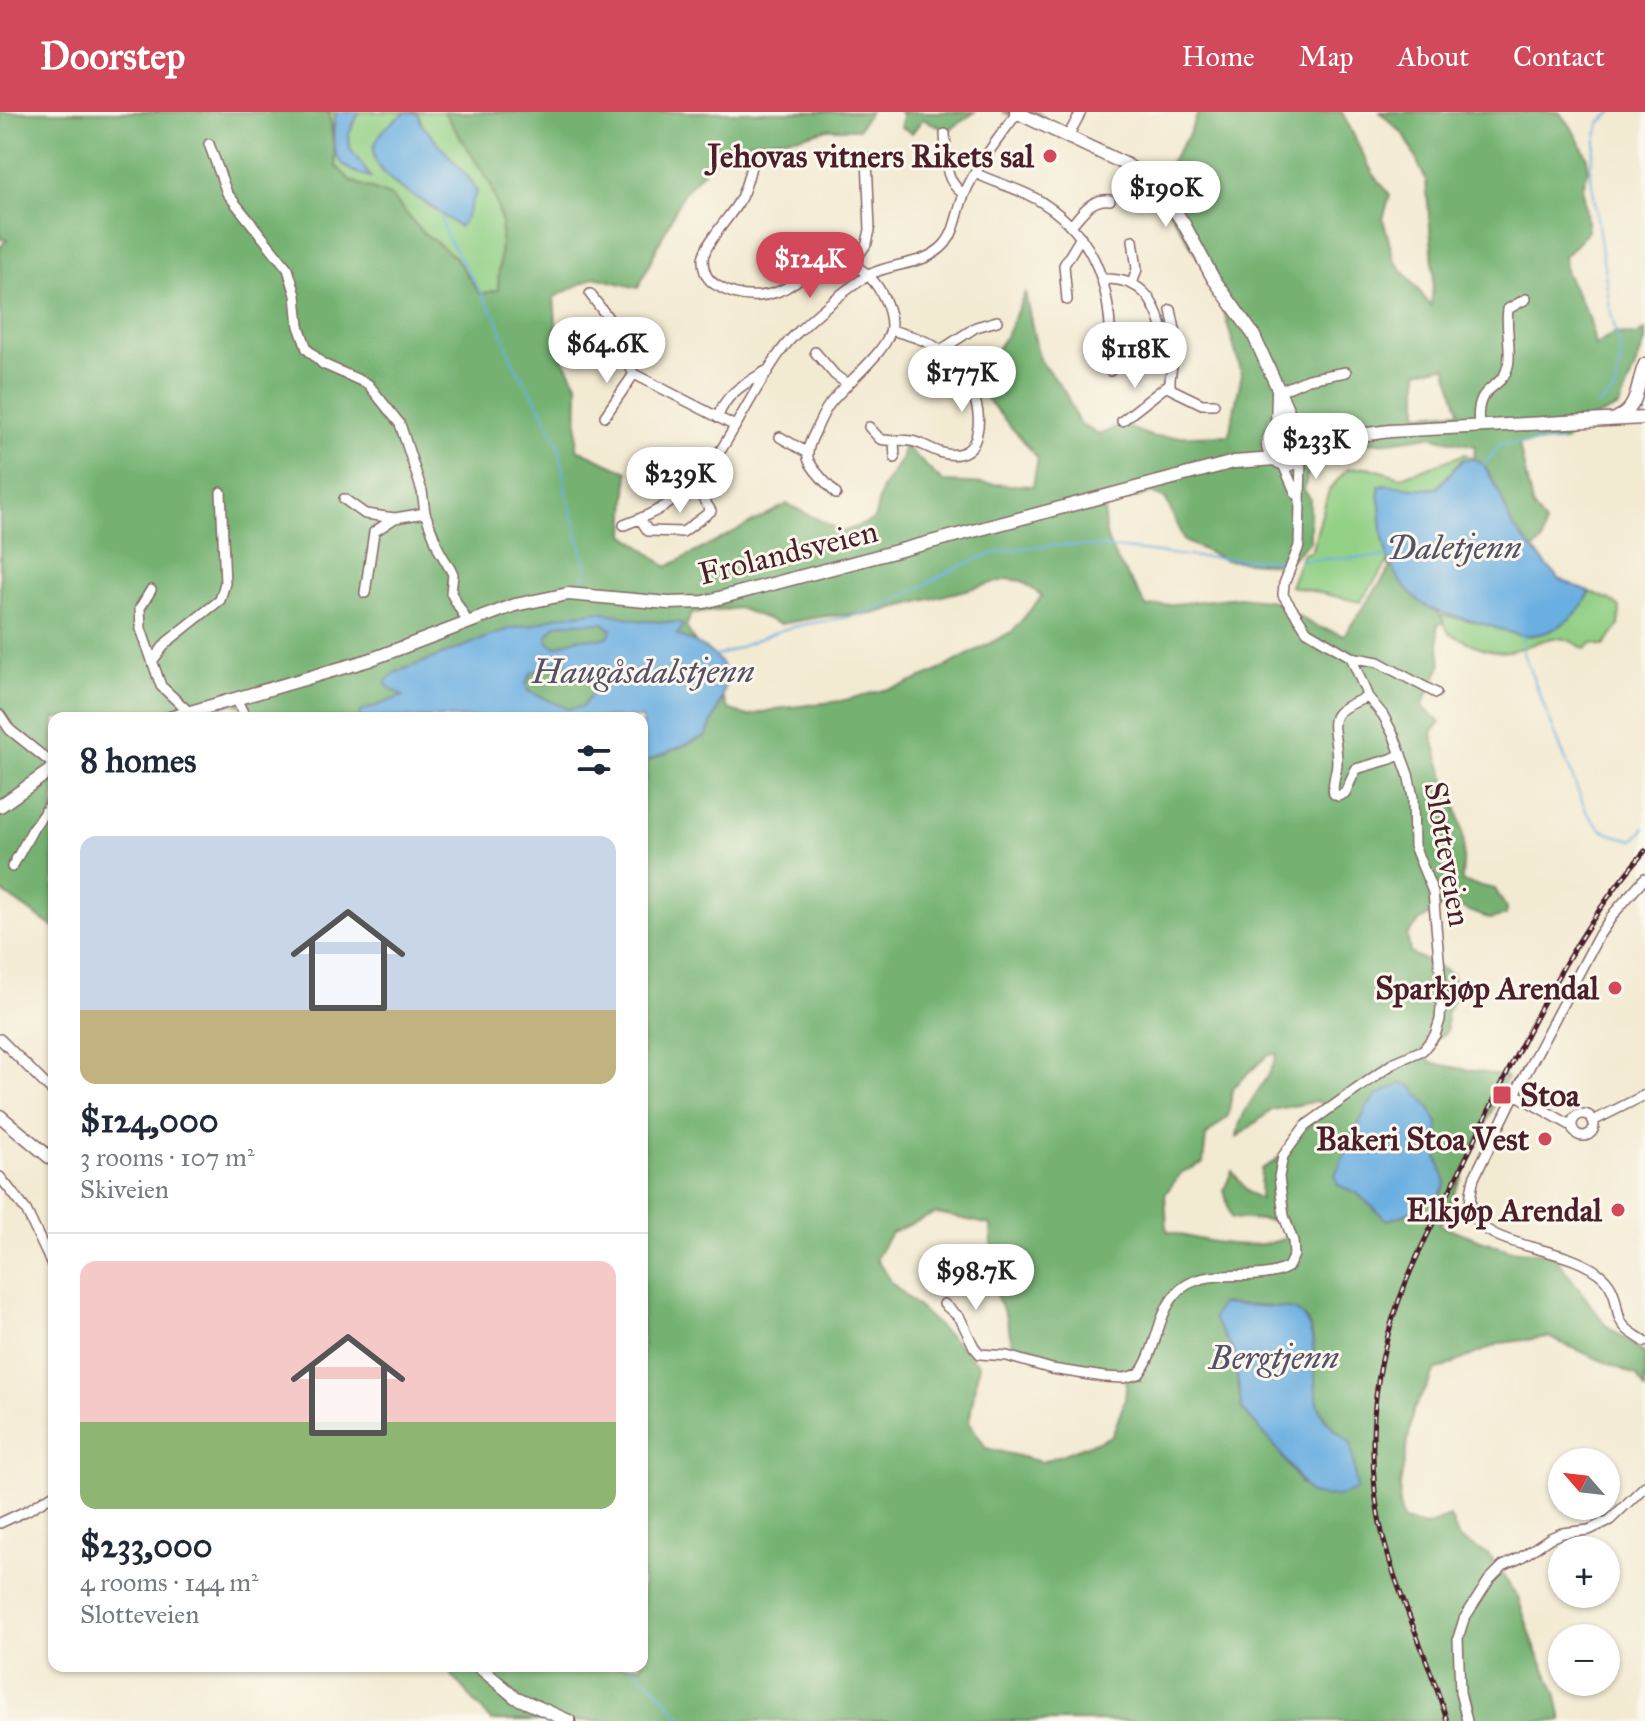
<!DOCTYPE html>
<html lang="en">
<head>
<meta charset="utf-8">
<style>
  :root { --surface:#fff; --page:#f2f2f3; --text:#1f2937; --muted:#747a83; --line:#e0e1e3; --accent:#d1495b }
  body { margin:0; font-family:"IM FELL Great Primer",serif; background:var(--page); color:var(--text); height:100vh; display:flex; flex-direction:column; font-size:30px; white-space:nowrap }
  * { box-sizing:border-box; margin:0 }
  p { font-size:26px; color:var(--muted) }
  .icon { flex:none; width:44px; height:44px; fill:none; stroke:currentColor; stroke-width:2; stroke-linecap:round; stroke-linejoin:round }
  .map { position:relative; flex:1; overflow:hidden }
  .details { position:absolute; left:48px; top:600px; width:600px; height:960px; display:flex; flex-direction:column; background:var(--surface); border-radius:16px; box-shadow:0 2px 6px #0004 }
  .details>* { flex:none }
  .needle { width:52px; rotate:298deg }
  .tools { position:absolute; left:1548px; top:1336px; display:grid; gap:16px }
  .tools a { display:grid; place-items:center; width:72px; height:72px; border-radius:50%; background:var(--surface); box-shadow:0 2px 6px #0004; font-size:40px }
  .price { position:absolute; translate:-50% -68px; padding:0 18px; border-radius:28px; background:#fff; color:#222; font-size:26px; line-height:52px; filter:drop-shadow(0 2px 4px #0008) }
  .price::after { content:''; position:absolute; left:50%; top:48px; width:24px; height:18px; margin-left:-12px; background:inherit; clip-path:polygon(0 0,100% 0,50% 100%) }
  .price.current { background:var(--accent); color:#fff }
  ul { padding:0; list-style:none }
  li { display:grid; align-content:center; gap:16px; height:424px; padding:0 32px }
  li+li { border-top:2px solid var(--line) }
  li span { display:grid; place-items:center; height:248px; border-radius:16px; color:#555 }
  li>.icon { margin-inline-start:auto }
  span .icon { width:144px; height:144px; fill:#fffc; stroke-width:1 }
  li b { font-size:34px }
  h2 { display:flex; justify-content:space-between; align-items:center; height:96px; padding:0 32px; font-size:34px }
  header { display:flex; align-items:center; gap:48px; box-sizing:border-box; height:112px; padding:0 40px; background:var(--accent); color:#fff }
  header strong { font-size:38px }
  nav { display:flex; gap:44px; margin-inline-start:auto; font-size:28px }
  .map>svg:first-child { display:block }
  .green { fill:#92d085; stroke:#6e7858; stroke-width:2 }
  .forest { fill:#75b272; stroke:#60684e; stroke-width:2; fill-rule:evenodd }
  .water { fill:#6bafe1; stroke:#5a6786; stroke-width:2; fill-rule:evenodd }
  .lines { fill:none; stroke-linecap:round; stroke-linejoin:round }
  .stream { stroke:#6bafe1; stroke-width:2 }
  .minor-casing { stroke:#856665; stroke-width:12 }
  .major-casing { stroke:#856665; stroke-width:15 }
  .minor { stroke:#fff; stroke-width:9 }
  .major { stroke:#fff; stroke-width:12 }
  .rail-casing { stroke:#4a1f2b; stroke-width:5 }
  .rail { stroke:#fbf7ec; stroke-width:2; stroke-dasharray:6; stroke-linecap:butt }
  .poi-dot { fill:#d1495b; stroke:#fbf7ec; stroke-width:3 }
  .labels { text-anchor:middle; stroke-width:6; stroke-linejoin:round; paint-order:stroke }
  .poi-label { font-size:32px; font-weight:bold; fill:#4a1f2b; stroke:#fbf7ec; text-anchor:end }
  .street-label { font-size:32px; fill:#4a1f2b; stroke:#fbf7ec }
  .water-label { font-size:34px; font-style:italic; fill:#56516b; stroke:#fbf7ec }
</style>
</head>
<body>
<header>
<strong>Doorstep</strong>
<nav><a>Home</a><a>Map</a><a>About</a><a>Contact</a></nav>
</header>
<div class="map">
<svg width="1645" height="1609" viewBox="0 0 1645 1609">
  <rect width="100%" height="100%" fill="#fbf7ec"/>
  <filter id="ink" filterUnits="userSpaceOnUse"><feTurbulence type="fractalNoise" baseFrequency=".0125" numOctaves="2"/><feDisplacementMap in="SourceGraphic" scale="16" xChannelSelector="R" yChannelSelector="G"/><feConvolveMatrix kernelMatrix="1 2 1 2 8 2 1 2 1" color-interpolation-filters="sRGB"/></filter>
  <filter id="wash" filterUnits="userSpaceOnUse"><feTurbulence type="fractalNoise" baseFrequency=".006" numOctaves="4" result="noise"/><feDisplacementMap in="SourceGraphic" scale="32" xChannelSelector="R" yChannelSelector="G"/><feGaussianBlur stdDeviation="1.8" result="paint"/><feColorMatrix in="noise" values="0 0 0 0 0 0 0 0 0 0 0 0 0 0 0 0 0 1.4 0 .05"/><feComposite in="paint" operator="in"/></filter>
  <g filter="url(#wash)">
    <rect width="100%" height="100%" fill="#f3ead2"/>
    <!-- green -->
    <path class="green" d="M329,0h7l-4,19 3,24 35,21 -20,-27 -1,-15 10,-22h48l-14,9 -1,61c21,18 49,21 76,28v-6l9,-12 -5,-10 -50,-57 -4,-11 -7,-2h33l47,73 11,38 -4,68 -19,4 -24,-38 -34,-26 -29,-34 -41,-16 -15,-15z
      M1465,342l9,5h-11l-26,29 -28,2 -25,-5 5,76 -29,41 -70,-16 13,-33 8,-1 18,-62 18,-21 21,-2 33,10z
      M1590,480l21,8 9,8 -1,18 -15,20 -12,-3 -7,6c-35,-23 -42,-4 -76,2 -20,4 -42,-10 -60,-18l-9,-18 37,7 111,-25z"/>
    <!-- forest -->
    <path class="forest" d="M0,0h329l7,54 15,15 41,16 29,34 34,26 25,37 18,-4 4,-67 -11,-38 -47,-73h426l-12,17h-30l-26,7 -52,6 -31,13 -36,38 -45,95 -43,-11 -41,20 4,52 20,36 -1,64 51,23 -3,62 42,33 120,-63 56,28 31,-12 8,-32 20,-30 1,-14 40,38 90,4 5,-28 -53,-61 -14,-9 36,-54 18,-41 14,66 26,33 13,30 21,13 23,-10 31,12 76,-2 13,-61 -26,-89 -68,-108 -121,-56 -25,-9h36l10,11 107,52 7,-1 26,-38 11,-24h143l30,60 18,23 -7,24 11,41 37,46 3,-32 -8,-94 -21,-44 -25,-24h179l11,13 17,31 1,13 -5,18 5,44 -24,26 1,14 25,49 5,26 19,-13 22,3 9,-6v12l-26,65 -34,15 -21,19 -45,3 13,61 13,19 -3,19 -10,7c-7,-8 -16,-16 -21,-25 -12,-23 -14,-52 -37,-66l1,-13 -46,-10 -39,6 -48,1 -25,12 -10,21 -3,14 6,8v43l-25,24 -60,-5 -41,-19 -18,-42 -15,-6 -45,14c-10,39 25,67 40,100l93,-10 35,4 41,25 29,9 46,-66 -1,-8 11,20 40,34 4,7 -7,3 4,41 -19,40 19,17 -9,9c5,36 27,68 31,105 2,14 -1,30 -1,45l33,7 11,19v7l-16,4 -41,-16 -30,19 -12,13 3,18 42,21 5,19 -11,21 1,17 -25,19 9,13 76,14 -67,148 68,25 45,4 53,71 39,29v35l-8,-13 -89,-39 -47,6 -66,28 -22,40 -13,75 -1,18 4,17 23,5 24,-9 9,22 30,16 29,43 18,52 20,42 6,29h-1071l-47,-55h198v-884l3,-1 2,-20 59,-25 17,-38 5,11 20,7 28,-7 65,-8 63,-16 28,-11 81,-43 29,-35 -20,-15 -14,-2 -136,35 -46,2 -46,8 -42,-16 -47,6 -5,13 9,15 -19,-7 5,-12 -123,-7 -25,9 -24,4 -114,44 2,18 6,5 -5,4 -37,12 -1,6h-109l-1,-9 -17,-6 -31,8 1,7h-149v210l-54,-38v-643l7,-7 -7,-1zM1446,254l14,45 -42,3v-43zM1277,942c-9,31 -38,54 -40,83l35,-27 46,-9 7,7 -51,54 -13,7 -1,30 -12,-7 -16,-21 -8,19 7,28 46,3 11,16c-31,16 -89,4 -121,-6l-2,-37 17,-22 21,-9 3,-27 22,-20 5,-29 35,-32zM1438,1012v35l-51,61 -30,-27zM936,1101l55,12 3,65 12,27 7,31 114,29 -2,23 -13,36 -70,26 -56,-14 -17,-26 10,-58 -87,-81 -16,-25 15,-25zM1220,1192c18,2 67,1 79,9 32,20 -6,91 43,121l-41,50 -27,-39 -32,-36 -9,-59z
      M899,0h76l-27,19 -25,-12 -11,14 -11,-6 1,-13z
      M565,511h39l7,6 -2,7 -7,3 -24,-1 -23,9 -7,-5v-7l9,-11z
      M557,549l21,7 17,14 -2,10 -11,15 -14,2 -40,-17 -2,-8 5,-11z"/>
    <!-- water -->
    <path class="water" d="M336,0h23l-10,22 1,15 21,28c-39,-8 -41,-30 -35,-65z
      M407,0l11,2 4,11 50,57 5,11c-8,10 -8,25 -18,34 -14,-10 -27,-21 -42,-29 -46,-27 -64,-53 -10,-86z
      M1463,347h11l10,6 15,27 13,34 47,53 31,13c-11,26 -40,46 -69,43 -14,-2 -28,-9 -41,-12 -36,-10 -55,-9 -80,-42 -20,-27 -19,-62 -21,-95 18,-3 37,5 58,2z
      M600,499l42,10 39,2 2,3 -6,9c65,26 54,46 29,101l-59,25 -2,21h-3v-64h-282v-6l43,-16 -16,-10 -1,-5 9,-8 114,-44 24,-4 25,-9zM565,511h38l8,6 -2,7 -8,3 -23,-1 -23,9 -7,-5v-7l9,-11zM557,549l21,7 17,14 -2,10 -11,15 -14,2 -40,-18 -2,-7 5,-11z
      M1401,972l10,2 17,19 10,19v35l8,24 -6,12 -39,21 -14,4 -30,-27 -19,-8 -3,-10 32,-68 10,-12z
      M1220,1192c17,2 68,1 79,9 22,15 11,69 20,94 6,18 19,24 32,36l6,46c-14,8 -31,9 -47,5l-36,-49 -32,-36 -9,-59 -20,-31z"/>
    <g class="lines">
      <!-- stream -->
      <path class="stream" d="M440,102l6,21 51,84 16,44 26,41 20,41 7,47 21,77 -5,13
        M1598,294l18,-16 5,-35 -11,-47 -20,-140 10,-45 13,-11
        M1484,353l17,-21 60,-2
        M1299,448l88,-3
        M572,503l2,-5
        M1522,523l1,18 63,158c17,24 20,22 48,29l11,-12
        M715,544c26,-7 49,-22 74,-28 31,-8 65,-8 95,-22 44,-20 76,-47 126,-56 64,-12 124,2 187,7 31,2 61,3 91,3
        M631,1554l21,18 33,37"/>
    </g>
  </g>
  <g filter="url(#ink)">
    <g class="lines">
      <defs>
        <path id="minor" d="M945,22c2,23 -3,46 19,60
          M1067,26l14,-26
          M209,32l18,49 61,76 8,26 3,31 8,23 16,15 45,20 32,40 22,67 3,22 14,37 14,24 -2,19 17,30
          M752,51c-4,14 -6,27 -14,40 -9,15 -33,40 -35,56 0,11 4,21 13,26 25,16 55,15 79,-3 10,-7 18,-17 30,-20 35,-10 65,32 66,63 1,24 -48,60 -62,80 -6,8 -10,18 -14,27 -4,8 -10,20 -6,29 5,11 19,23 27,33
          M975,61c22,11 48,16 68,30 61,39 71,101 67,168
          M1071,114c11,-13 20,-28 39,-26
          M852,153l15,-22 3,-13 -3,-72
          M1103,167c39,-1 51,20 61,54 3,8 7,17 8,25 2,11 -5,21 -1,31l31,15h12
          M1132,172l5,-15 -4,-29
          M590,182l38,50 3,25 3,5 101,52
          M1067,188l-3,-35 17,-28
          M1171,198l8,39 -6,10
          M941,238l35,-23 21,-6
          M815,240l20,23 11,8
          M1278,280l30,-13 38,-7
          M605,304l29,-42
          M718,306c6,-24 28,-35 48,-47
          M1122,309l47,-37
          M1479,314c-5,-44 22,-33 29,-60 4,-17 -3,-39 0,-57l18,-10
          M869,315l11,12c11,3 21,0 31,2 17,3 28,16 47,13 11,-2 17,-10 19,-21 7,-30 -13,-61 -35,-81 -13,-12 -34,-17 -51,-22
          M780,325l28,16
          M894,329l1,17
          M1282,350l14,32
          M344,387l21,15 30,4
          M640,407l8,12 35,1 28,-21 -16,-25
          M624,413c82,-30 93,-70 135,-140 12,-19 23,-39 40,-54 19,-18 49,-44 72,-57 23,-12 53,-8 73,-29 12,-13 13,-34 20,-50 12,-29 35,-57 53,-82
          M151,478l-11,18 1,21 20,57 28,26
          M365,481l9,-61 21,-14 30,-5
          M1351,545l27,5 58,31
          M153,548l14,-18 53,-42 5,-17 -4,-91
          M1368,585c-48,18 -32,22 -31,65 0,11 -6,22 -3,32l4,2 7,-3 11,-24 35,-10 10,-5
          M236,587l10,19
          M0,603l10,15 44,35
          M12,755l22,-40 20,-28
          M1645,766l-30,34 -16,23 -84,159 -41,84c-3,13 -7,30 2,42 23,30 97,27 128,58 17,17 9,37 21,49 5,6 14,10 20,15
          M0,927l54,54
          M1515,982l57,32
          M1572 1013a11 11 0 1 1 22 0a11 11 0 1 1-22 0Z
          M1593,1009l52,-26
          M0,1065l26,33 28,59
          M944,1192l16,14 14,29 6,7 27,2 45,13 52,8 20,1 15,-4c18,-23 17,-56 36,-79 26,-33 80,-9 113,-28l6,-12 -1,-14 -9,-25 -5,-39 4,-21 22,-30 90,-64 28,-12 12,-15 5,-15 2,-28 -9,-100 -19,-46 -1,-49 -5,-23 -14,-38 -11,-21 -15,-18 -17,-40 -44,-26 -24,-36 1,-11 15,-38 2,-87
          M0,1411l28,-13 26,-16
          M1467,1609l-7,-29 -2,-54 6,-19 25,-39 14,-14 17,-8 30,-20 12,-5 27,-3 21,-10 35,-34"/>
        <path id="major" d="M1016,0l111,53 20,13 19,20 18,26 29,54 40,56 41,90
          M1617,306c23,-10 19,-34 28,-54
          M1268 332a20 20 0 1 1 40 0a20 20 0 1 1-40 0Z
          M1277,315l1,-35
          M1304,320l49,4 37,-5 255,-13
          M1307,339l35,-12
          M170,606l199,-58 146,-55 53,-11 100,9 36,-1 530,-140 41,-3
          M0,694l54,-38
          M0,1004l54,45
          M478,1554l37,31 54,24"/>
      </defs>
      <!-- minor casing -->
      <use href="#minor" class="minor-casing"/>
      <!-- major casing -->
      <use href="#major" class="major-casing"/>
      <!-- minor -->
      <use href="#minor" class="minor"/>
      <!-- major -->
      <use href="#major" class="major"/>
      <defs>
        <path id="rail" d="M1447,1609c-22,-78 -64,-149 -72,-230 -5,-52 -1,-105 13,-156 16,-61 50,-120 78,-177 50,-103 103,-221 179,-307"/>
      </defs>
      <!-- rail casing -->
      <use href="#rail" class="rail-casing"/>
      <!-- rail -->
      <use href="#rail" class="rail"/>
    </g>
  </g>
  <!-- markers -->
  <g class="poi-dot">
    <circle cx="1050" cy="44" r="8"/>
    <circle cx="1615" cy="876" r="8"/>
    <rect x="1492" y="973" width="20" height="20" rx="4"/>
    <circle cx="1545" cy="1027" r="8"/>
    <circle cx="1618" cy="1098" r="8"/>
  </g>
  <g class="labels">
    <!-- poi labels -->
    <g class="poi-label">
      <text x="1034" y="55">Jehovas vitners Rikets sal</text>
      <text x="1599" y="887">Sparkjøp Arendal</text>
      <text x="1520" y="994" text-anchor="start">Stoa</text>
      <text x="1529" y="1038">Bakeri Stoa Vest</text>
      <text x="1602" y="1109">Elkjøp Arendal</text>
    </g>
    <!-- street labels -->
    <g class="street-label">
      <text transform="translate(788 440) rotate(-14)" y="11">Frolandsveien</text>
      <text transform="translate(1448 742) rotate(80)" y="11">Slotteveien</text>
    </g>
    <!-- water labels -->
    <g class="water-label">
      <text x="1454" y="447">Daletjenn</text>
      <text x="643" y="571">Haugåsdalstjenn</text>
      <text x="1274" y="1257">Bergtjenn</text>
    </g>
  </g>
</svg>
<div class="tools">
<a><svg class="needle" viewBox="-14 -14 28 28"><path d="M0-13l5 13h-10z" fill="#e53935"/><path d="M0 13l5-13h-10z" fill="#747a83"/></svg></a>
<a>+</a>
<a>−</a>
</div>
<b class="price" style="left:1166px;top:117px">$190K</b>
<b class="price current" style="left:810px;top:188px">$124K</b>
<b class="price" style="left:607px;top:273px">$64.6K</b>
<b class="price" style="left:1135px;top:278px">$118K</b>
<b class="price" style="left:962px;top:302px">$177K</b>
<b class="price" style="left:1316px;top:369px">$233K</b>
<b class="price" style="left:680px;top:403px">$239K</b>
<b class="price" style="left:976px;top:1200px">$98.7K</b>
<section class="details">
<h2>8 homes<svg class="icon" aria-label="filters" viewBox="0 0 24 24"><path d="M4 7h16M4 17h16"/><circle cx="9" cy="7" r="2"/><circle cx="15" cy="17" r="2"/></svg></h2>
<ul>
<li><span style="background:linear-gradient(#c9d6e8 70%,#c2b280 0)"><svg class="icon" aria-label="home" viewBox="0 0 24 24"><path d="M3 11l9-7 9 7M6 9v11h12V9"/></svg></span><div><b>$124,000</b><p>3 rooms · 107 m²</p><p>Skiveien</p></div></li>
<li><span style="background:linear-gradient(#f6c9c9 65%,#8fb573 0)"><svg class="icon" aria-label="home" viewBox="0 0 24 24"><path d="M3 11l9-7 9 7M6 9v11h12V9"/></svg></span><div><b>$233,000</b><p>4 rooms · 144 m²</p><p>Slotteveien</p></div></li>
</ul>
</section>
</div>
</body>
</html>
